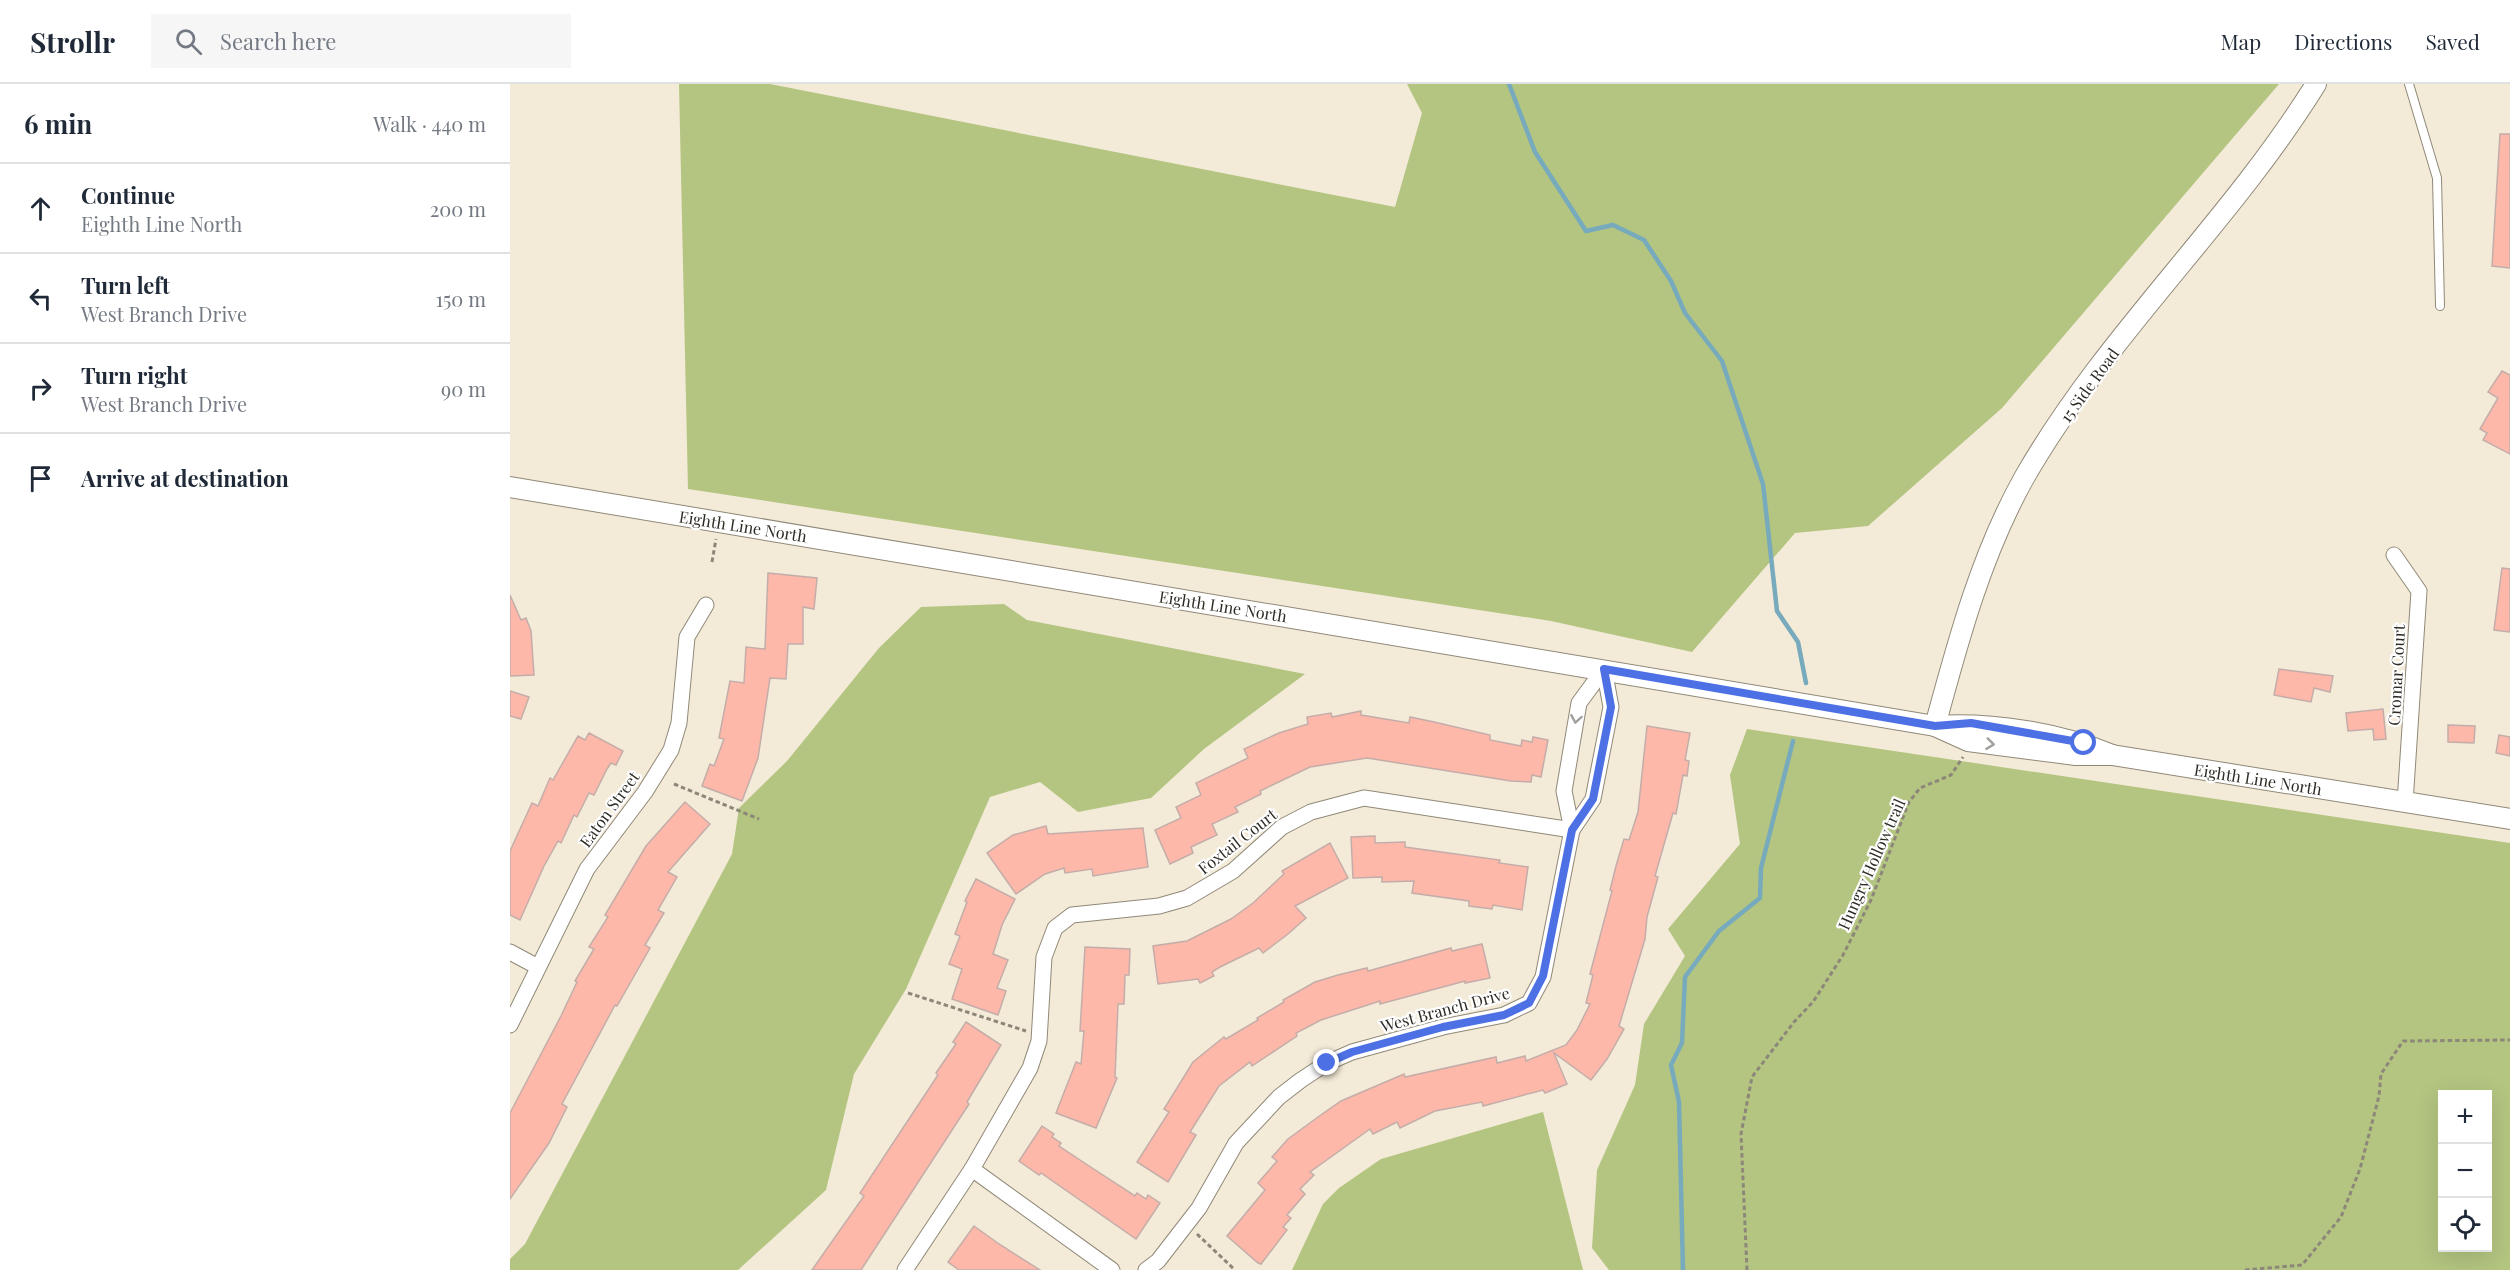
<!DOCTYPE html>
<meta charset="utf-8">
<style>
:root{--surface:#fff;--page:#f6f6f7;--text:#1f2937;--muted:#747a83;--line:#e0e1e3}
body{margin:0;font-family:"Playfair Display",serif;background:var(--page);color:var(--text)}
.controls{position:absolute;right:18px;bottom:18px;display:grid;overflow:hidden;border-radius:0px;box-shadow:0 6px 24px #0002}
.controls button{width:54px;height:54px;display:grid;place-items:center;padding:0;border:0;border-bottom:2px solid var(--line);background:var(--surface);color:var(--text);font:30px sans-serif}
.stop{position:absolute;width:18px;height:18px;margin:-14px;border:4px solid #4d71e5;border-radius:50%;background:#fff}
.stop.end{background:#4d71e5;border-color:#fff;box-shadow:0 2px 6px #0008}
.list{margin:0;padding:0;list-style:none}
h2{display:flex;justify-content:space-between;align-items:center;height:78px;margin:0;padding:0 24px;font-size:26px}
h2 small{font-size:20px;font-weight:400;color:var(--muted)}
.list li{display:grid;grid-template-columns:39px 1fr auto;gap:18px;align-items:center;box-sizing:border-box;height:90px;padding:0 24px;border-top:2px solid var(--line)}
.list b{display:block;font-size:22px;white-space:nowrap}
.list p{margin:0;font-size:20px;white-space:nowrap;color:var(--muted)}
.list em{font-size:20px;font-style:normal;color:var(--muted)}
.icon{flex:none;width:33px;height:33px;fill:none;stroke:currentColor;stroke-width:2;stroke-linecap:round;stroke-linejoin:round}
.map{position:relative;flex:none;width:2000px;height:1186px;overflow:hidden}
header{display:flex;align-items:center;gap:36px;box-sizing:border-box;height:84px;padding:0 30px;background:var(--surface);border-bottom:2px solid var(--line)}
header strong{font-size:28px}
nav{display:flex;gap:33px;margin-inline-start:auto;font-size:21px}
.search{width:420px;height:54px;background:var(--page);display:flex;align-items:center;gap:15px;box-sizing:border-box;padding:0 21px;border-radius:0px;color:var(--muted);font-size:22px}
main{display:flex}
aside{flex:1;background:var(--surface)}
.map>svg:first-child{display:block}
.green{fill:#b3c580;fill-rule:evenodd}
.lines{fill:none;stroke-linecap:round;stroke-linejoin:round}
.stream{stroke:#77aabc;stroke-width:4.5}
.building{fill:#fdb8aa;stroke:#c4ada9;stroke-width:1.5}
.service-casing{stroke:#908978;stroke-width:10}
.minor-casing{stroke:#908978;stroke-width:17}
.tertiary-casing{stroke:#908978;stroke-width:22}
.path{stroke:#8d877a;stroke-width:3;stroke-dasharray:4.5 3;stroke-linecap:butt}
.service{stroke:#fff;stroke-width:8}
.minor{stroke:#fff;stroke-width:15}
.tertiary{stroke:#fff;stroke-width:20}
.oneway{stroke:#a1a09c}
.route{stroke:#4d71e5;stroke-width:8}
.labels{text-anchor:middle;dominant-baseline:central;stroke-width:4.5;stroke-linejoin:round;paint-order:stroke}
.street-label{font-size:16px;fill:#2e2b24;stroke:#fff}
</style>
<header>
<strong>Strollr</strong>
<div class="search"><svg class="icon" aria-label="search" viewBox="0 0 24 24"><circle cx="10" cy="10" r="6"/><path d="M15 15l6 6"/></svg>Search here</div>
<nav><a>Map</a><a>Directions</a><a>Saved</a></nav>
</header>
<main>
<aside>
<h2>6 min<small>Walk · 440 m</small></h2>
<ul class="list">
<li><svg class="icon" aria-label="ahead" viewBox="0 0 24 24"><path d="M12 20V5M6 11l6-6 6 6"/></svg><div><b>Continue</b><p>Eighth Line North</p></div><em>200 m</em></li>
<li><svg class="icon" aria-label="left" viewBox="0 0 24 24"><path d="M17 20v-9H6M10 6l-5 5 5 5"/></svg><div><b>Turn left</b><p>West Branch Drive</p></div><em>150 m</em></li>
<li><svg class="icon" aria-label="right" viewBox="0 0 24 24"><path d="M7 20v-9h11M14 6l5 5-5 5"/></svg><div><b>Turn right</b><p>West Branch Drive</p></div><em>90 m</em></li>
<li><svg class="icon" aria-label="arrive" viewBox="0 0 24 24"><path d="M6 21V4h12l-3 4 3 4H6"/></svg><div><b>Arrive at destination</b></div></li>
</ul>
</aside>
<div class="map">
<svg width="2000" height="1186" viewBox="0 0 2000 1186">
<rect width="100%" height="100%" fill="#f3ead7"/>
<g class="green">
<path d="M169 0H260L885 123 912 29 897 0H1769L1492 324 1358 442 1285 449 1182 568 1041 537 178 405Z"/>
<path d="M494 520 517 536 795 590 694 665 641 714 568 728 530 698 480 713 396 905 344 990 316 1106 228 1186H0V1175L15 1160 222 770 229 724 277 677 369 564 411 523Z"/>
<path d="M1237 645 2000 759V1186H1099L1082 1164 1087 1086 1125 1001 1134 940 1175 872 1158 845 1230 760 1220 691ZM1932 1010H1978V1164H1932Z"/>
<path d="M1033 1028 1073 1186H782L813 1120 829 1104 871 1075Z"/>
</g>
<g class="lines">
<g class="stream">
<path d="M999 0 1025 68 1076 147 1103 141 1134 156 1161 197 1175 229 1212 277 1253 400 1267 527 1288 558 1296 599"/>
<path d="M1173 1186 1169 1018 1161 981 1172 959 1175 893 1209 847 1250 814 1251 784 1283 657"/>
</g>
</g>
<g class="building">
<path d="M1990 50H2000V184L1982 182Z"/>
<path d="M1992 287 2000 291V370L1973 356 1977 349 1970 345 1988 314 1978 308Z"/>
<path d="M1992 484 2000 485V548L1984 546Z"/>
<path d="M258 489 307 494 304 525 293 523V560H278L276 595 260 594 248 674 232 717 192 702 200 680 204 682 214 655 209 654 220 597 234 599 236 563 255 565Z"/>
<path d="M0 511 11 536 16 534 21 547 24 591 0 592Z"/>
<path d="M1769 585 1823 592 1820 608 1804 604 1801 618 1764 611Z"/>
<path d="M0 607 19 613 11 635 0 632Z"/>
<path d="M1873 625 1876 655 1864 656 1863 645 1838 647 1836 629Z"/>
<path d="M851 627V631L899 639 900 633 924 638 980 651V656L1011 662 1012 656 1022 658 1023 653 1038 656 1031 693 1022 691 1021 698 1001 697 857 674 800 683 750 707 751 710 725 723 728 728 702 740 707 751 681 763 683 769 660 780 645 746 671 734 666 723 691 711 686 699 738 674 734 665 769 649 798 640 797 633 821 629 822 633Z"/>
<path d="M1938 641 1965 642 1964 659 1938 658Z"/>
<path d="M1137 642 1180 649 1175 676 1179 677 1177 692 1173 691 1166 730 1163 729 1145 792 1148 793 1137 833 1135 855 1109 942 1114 945 1097 975 1081 996 1044 969 1057 1000 1035 1009 1033 1006 973 1022 972 1018 925 1027 890 1044 887 1038 863 1050 860 1045 800 1088 804 1091 790 1105 795 1110 777 1131 781 1134 773 1143 777 1146 751 1180 748 1179 717 1152 755 1106 748 1099 767 1077 762 1073 778 1055 808 1033 831 1017 894 990 895 993 986 973 987 979 1015 972 1016 977 1056 961 1067 946 1080 920 1076 919 1083 891 1080 890 1102 807 1100 806 1106 782 1114 755 1119 756 1128 728Z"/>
<path d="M79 649 113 667 106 681 101 679 97 685 84 711 79 709 67 733 64 731 51 759 48 757 34 782 10 836 0 831V767L22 719 28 722 40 694 43 696 68 652 75 656Z"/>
<path d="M1989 651 2000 653V672L1986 669Z"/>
<path d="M175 718 200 740 158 788 167 793 148 826 154 829 135 861 140 864 107 922 105 921 52 1020 57 1023 39 1059 0 1115V1029L51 932 67 898 65 897 84 865 79 863 98 833 95 831 136 762Z"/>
<path d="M536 742 538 750 633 744 638 783 583 792 582 785 555 789 554 784 535 790 506 810 477 769 503 751Z"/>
<path d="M865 752V759L895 758V763L990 776 989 779 1018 783 1012 826 983 821 982 825 959 822V817L902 809 904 797 872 798V793L843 794 841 753Z"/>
<path d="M820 759 838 794 785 822 796 834 778 850 753 869 749 864 710 883 702 888 704 892 690 899 688 895 648 900 643 862 677 857 721 835 743 819 774 790 772 787Z"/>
<path d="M466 795 505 815 492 841 483 870 498 876 487 904 496 907 488 931 442 915 452 885 439 880 450 852 445 850 457 818 455 817Z"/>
<path d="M972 860 980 894 955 899V897L870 920V917L811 936 786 949 787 952 742 982 740 978 709 1002 680 1048 686 1051 658 1098 627 1078 659 1028 654 1025 683 978 714 953 716 955 748 936 747 934 774 918 773 916 805 898 828 891 857 884 858 887 941 864 942 867Z"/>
<path d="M575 863 620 865 619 891H615L614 920H608L605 993 607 994 586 1044 546 1029 566 978 571 980 574 947H570Z"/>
<path d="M456 938 491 961 457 1018 459 1020 351 1186H302L354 1112 350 1109 428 991 426 989 446 960 443 958Z"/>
<path d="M532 1042 544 1050 542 1053 551 1059 549 1062 576 1080 625 1112 627 1109 636 1115 638 1111 650 1119 626 1155 531 1089 529 1091 509 1077Z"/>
<path d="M464 1142 489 1160 530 1186H449L438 1178Z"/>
</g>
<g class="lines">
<defs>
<path id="service" d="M1899 0 1927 94 1930 222"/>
<g id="minor">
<path d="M1884 471 1909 507 1895 719"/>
<path d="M1062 746 1083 715 1101 623 1094 585"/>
<path d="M0 868 28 883"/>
<path d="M0 941 77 785 135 708 161 666 169 639 177 553 196 521"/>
<path d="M462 1085 602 1186"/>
<path d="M395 1186 462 1085 520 984 529 957 534 873 545 844 562 831 649 822 677 814 723 787 772 743 801 728 854 714 1062 746"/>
<path d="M636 1186 648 1177 689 1124 726 1059 769 1013 791 996 817 979 842 968 933 943 994 931 1019 919 1033 893 1062 746 1054 707 1069 619 1094 585"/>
</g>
<g id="tertiary">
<path d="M0 403 1425 642C1481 638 1550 649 1602 671"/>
<path d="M1425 642C1448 557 1471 471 1514 394 1595 252 1720 139 1806 0"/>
<path d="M1427 643 1458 657 1566 671H1602L2000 735"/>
</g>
</defs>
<use href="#service" class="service-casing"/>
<use href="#minor" class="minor-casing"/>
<use href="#tertiary" class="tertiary-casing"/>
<g class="path">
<path d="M202 478 206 455"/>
<path d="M164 700 249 735"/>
<path d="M398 909 516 947"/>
<path d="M687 1150 725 1186"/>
<path d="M1237 1186 1231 1050 1242 993 1284 938 1303 918 1333 871 1361 816 1399 718 1410 704 1441 691 1453 673"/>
<path d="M1735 1186 1792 1181 1831 1133 1850 1085 1869 1012 1871 990 1893 957 2000 956"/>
</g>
<use href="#service" class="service"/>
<use href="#minor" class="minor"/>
<use href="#tertiary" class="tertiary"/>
</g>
<defs><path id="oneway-chevron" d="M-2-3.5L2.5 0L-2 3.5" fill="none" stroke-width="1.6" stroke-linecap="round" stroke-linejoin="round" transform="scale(1.5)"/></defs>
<g class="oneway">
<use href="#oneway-chevron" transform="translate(1066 635) rotate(100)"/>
<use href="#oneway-chevron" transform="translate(1480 660) rotate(7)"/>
</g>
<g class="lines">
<path class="route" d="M817 979 842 968 933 943 994 931 1019 919 1033 892 1062 746 1083 715 1101 623 1094 585 1425 642 1461 639 1574 659"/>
</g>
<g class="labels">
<g class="street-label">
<text transform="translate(1579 301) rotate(-54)">15 Side Road</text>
<text transform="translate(233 442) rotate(9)">Eighth Line North</text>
<text transform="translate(713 522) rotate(9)">Eighth Line North</text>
<text transform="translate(1886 591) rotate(-87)">Cromar Court</text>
<text transform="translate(1748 695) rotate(9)">Eighth Line North</text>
<text transform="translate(99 725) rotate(-54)">Eaton Street</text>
<text transform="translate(727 757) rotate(-38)">Foxtail Court</text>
<text transform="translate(1361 780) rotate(-66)">Hungry Hollow trail</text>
<text transform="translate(935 925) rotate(-15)">West Branch Drive</text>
</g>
</g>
</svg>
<div class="controls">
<button>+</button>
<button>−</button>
<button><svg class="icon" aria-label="locate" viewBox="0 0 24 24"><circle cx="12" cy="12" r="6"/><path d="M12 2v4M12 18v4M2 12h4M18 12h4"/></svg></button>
</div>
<div class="stop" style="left:1574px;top:659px"></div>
<div class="stop end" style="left:817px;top:979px"></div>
</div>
</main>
